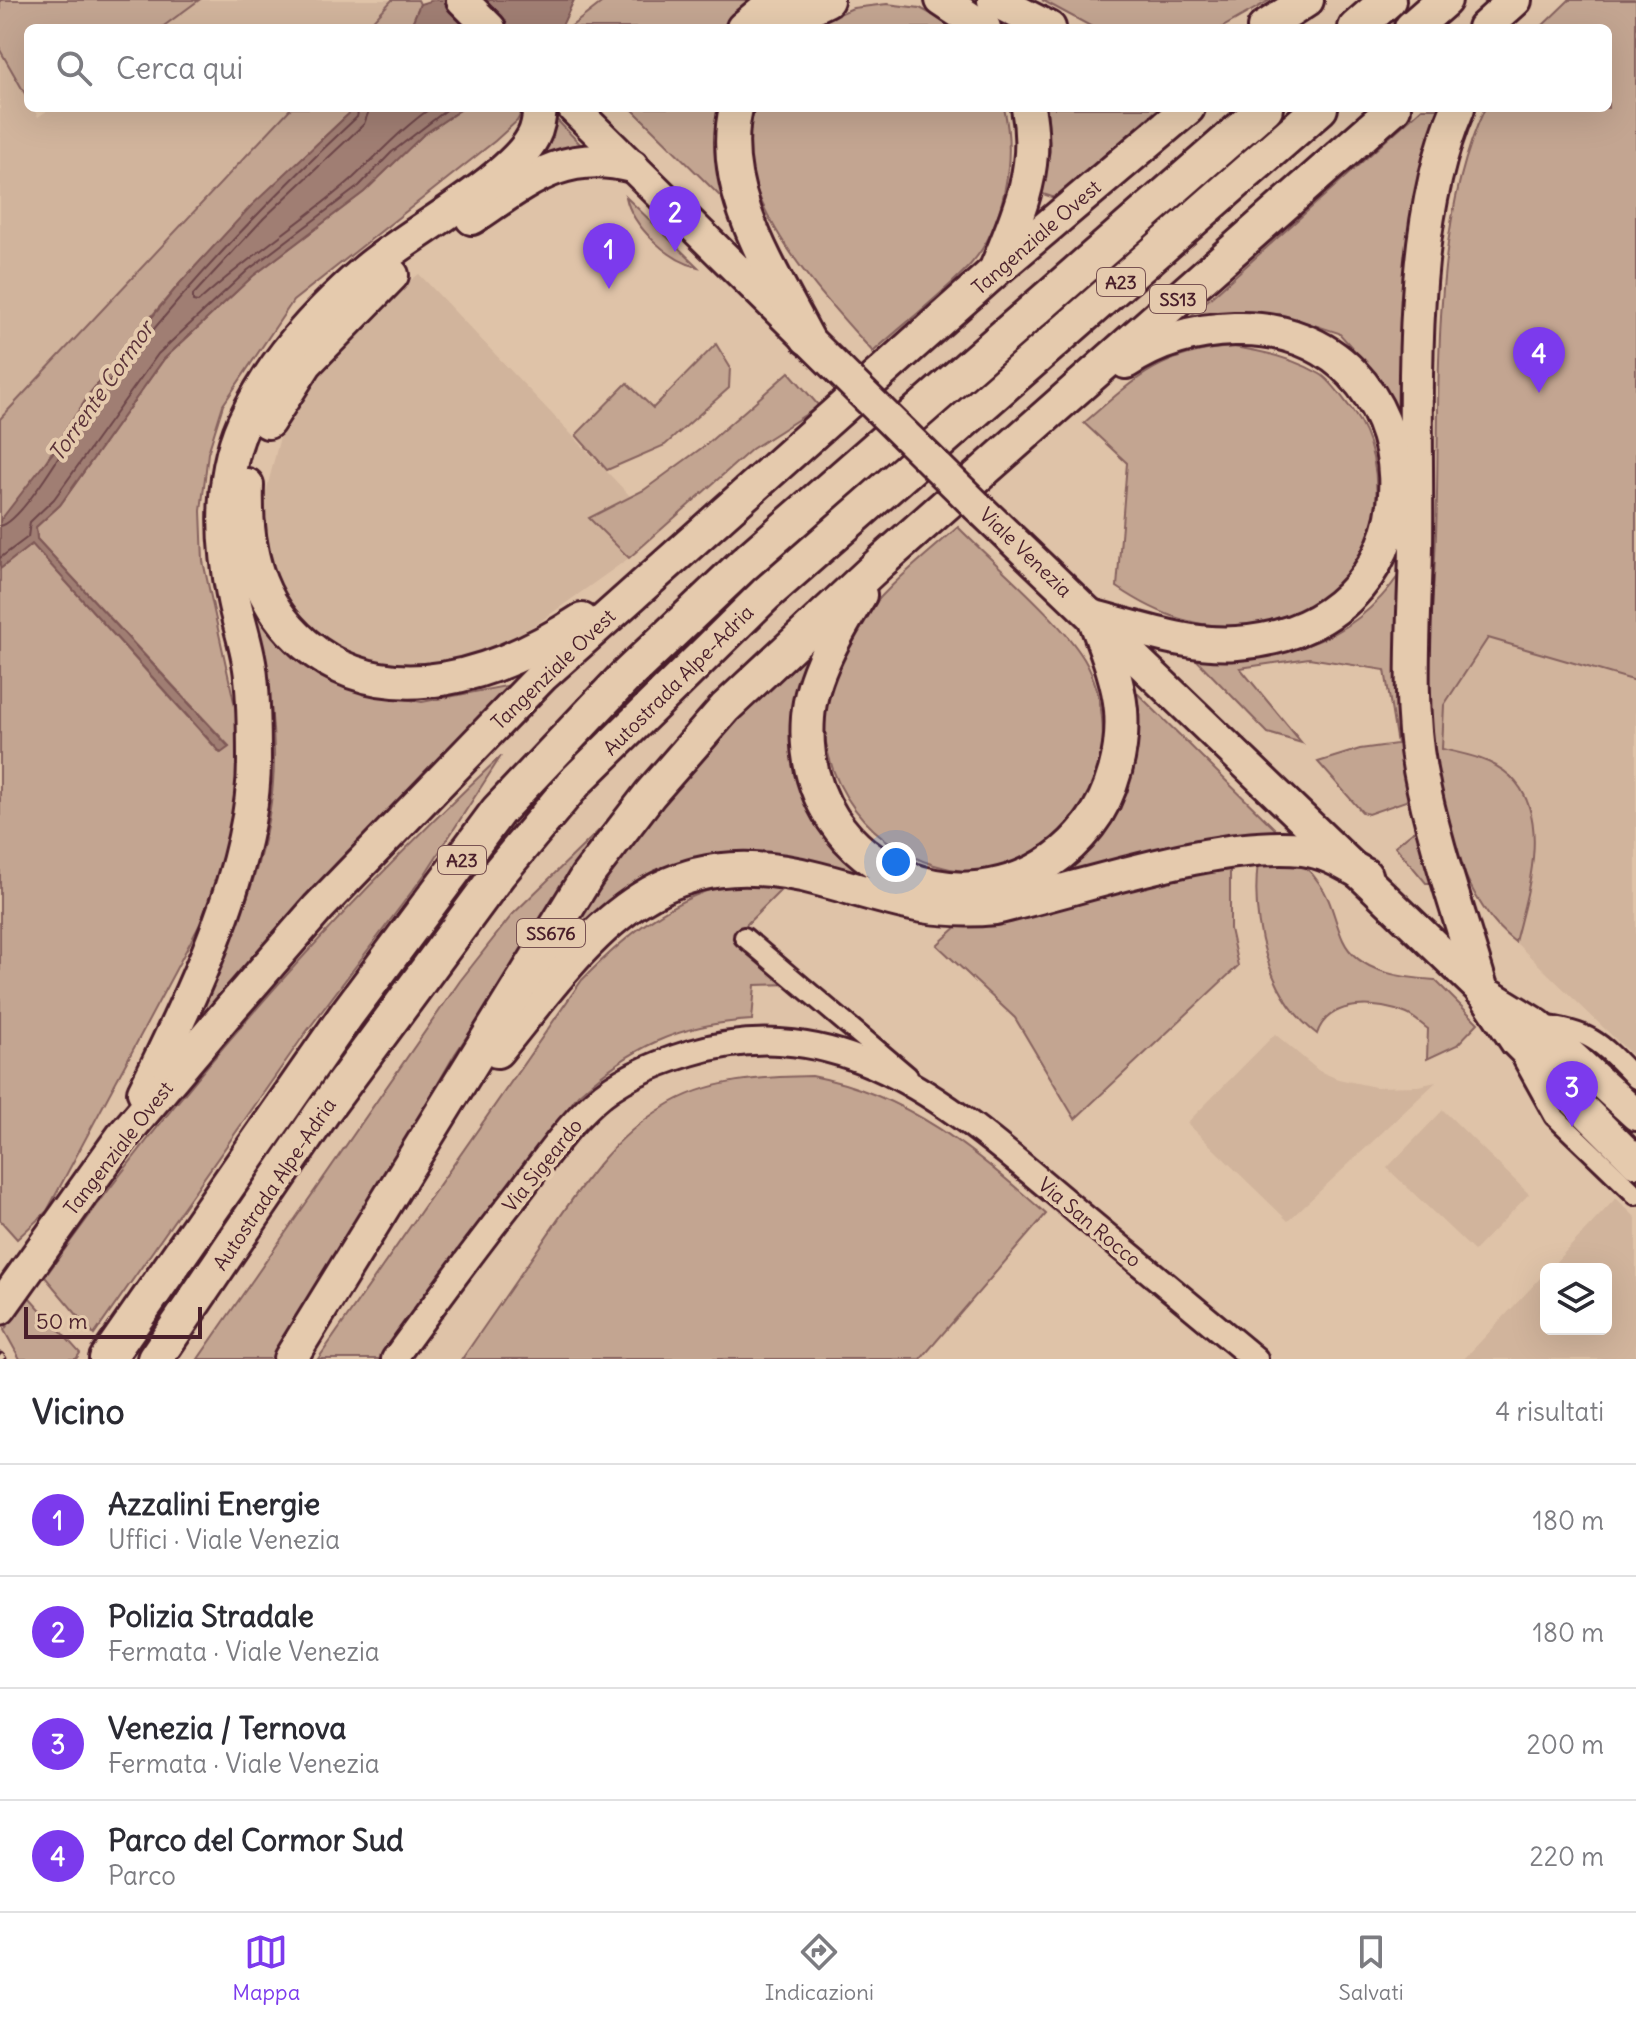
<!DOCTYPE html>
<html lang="it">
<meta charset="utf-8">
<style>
:root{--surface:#fff;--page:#f2f2f3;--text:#2b2b33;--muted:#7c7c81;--line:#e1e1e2;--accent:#7c3aed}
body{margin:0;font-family:Delius,sans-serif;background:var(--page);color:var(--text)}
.controls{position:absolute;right:24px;bottom:24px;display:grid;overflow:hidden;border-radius:12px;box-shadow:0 8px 32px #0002}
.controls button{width:72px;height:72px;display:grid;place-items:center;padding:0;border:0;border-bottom:2px solid var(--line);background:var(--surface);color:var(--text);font:40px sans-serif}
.scale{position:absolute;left:24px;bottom:20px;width:178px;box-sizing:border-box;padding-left:8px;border:4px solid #4a1f2b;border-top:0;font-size:22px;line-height:28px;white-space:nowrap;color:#4a1f2b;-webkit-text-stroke:6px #e5caad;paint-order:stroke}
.you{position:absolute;left:896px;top:862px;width:28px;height:28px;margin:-20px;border:6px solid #fff;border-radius:50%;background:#1a73e8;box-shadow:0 0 0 12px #1a73e833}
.badge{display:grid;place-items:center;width:52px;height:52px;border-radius:50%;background:var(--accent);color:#fff;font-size:26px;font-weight:700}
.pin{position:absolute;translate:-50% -66px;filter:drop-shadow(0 2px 4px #0008)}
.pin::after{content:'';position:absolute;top:42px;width:28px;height:24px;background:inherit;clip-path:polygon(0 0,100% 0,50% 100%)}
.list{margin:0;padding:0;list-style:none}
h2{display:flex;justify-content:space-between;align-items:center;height:104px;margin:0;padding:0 32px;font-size:34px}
h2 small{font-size:26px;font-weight:400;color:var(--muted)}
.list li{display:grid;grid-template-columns:52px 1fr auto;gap:24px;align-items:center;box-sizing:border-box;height:112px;padding:0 32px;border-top:2px solid var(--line)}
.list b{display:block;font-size:30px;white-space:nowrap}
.list p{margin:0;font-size:26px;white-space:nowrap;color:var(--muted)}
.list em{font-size:26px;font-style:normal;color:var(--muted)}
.icon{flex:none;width:44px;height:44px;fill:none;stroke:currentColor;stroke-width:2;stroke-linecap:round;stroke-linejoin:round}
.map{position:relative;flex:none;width:1636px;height:1359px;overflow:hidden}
.search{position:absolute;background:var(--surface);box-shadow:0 8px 32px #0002;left:24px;right:24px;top:24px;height:88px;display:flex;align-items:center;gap:20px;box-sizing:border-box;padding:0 28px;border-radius:12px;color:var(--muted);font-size:30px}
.sheet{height:552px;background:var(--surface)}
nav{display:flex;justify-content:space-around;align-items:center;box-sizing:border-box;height:112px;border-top:2px solid var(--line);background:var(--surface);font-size:22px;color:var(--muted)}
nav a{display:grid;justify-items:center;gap:4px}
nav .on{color:var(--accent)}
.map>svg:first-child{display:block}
.built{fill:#d1b49c}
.green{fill:#c3a591;stroke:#86625e;stroke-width:2}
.water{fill:#a07e73;stroke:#7e5856;stroke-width:2}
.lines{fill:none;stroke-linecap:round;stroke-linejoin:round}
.shore{stroke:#6c4548;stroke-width:2}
.minor-casing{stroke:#4a1f2b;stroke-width:24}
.tertiary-casing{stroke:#4a1f2b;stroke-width:30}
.primary-casing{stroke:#4a1f2b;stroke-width:36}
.trunk-casing{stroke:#4a1f2b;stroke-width:38}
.motorway-casing{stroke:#4a1f2b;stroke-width:40}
.minor{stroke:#e5caad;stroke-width:18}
.tertiary{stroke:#e5caad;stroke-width:24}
.primary{stroke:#e5caad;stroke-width:30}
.trunk{stroke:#e5caad;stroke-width:32}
.motorway{stroke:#e5caad;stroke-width:34}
.rail-casing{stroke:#4a1f2b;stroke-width:9}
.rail{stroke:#e5caad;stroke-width:6;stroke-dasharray:18;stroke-linecap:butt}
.primary-bridge-casing{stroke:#4a1f2b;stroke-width:36;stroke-linecap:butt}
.primary-bridge{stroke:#e5caad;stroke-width:30}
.labels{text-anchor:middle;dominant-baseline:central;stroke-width:8;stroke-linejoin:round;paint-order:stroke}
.shield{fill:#e5caad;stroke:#785252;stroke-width:2}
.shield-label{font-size:18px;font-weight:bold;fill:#4a1f2b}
.street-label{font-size:20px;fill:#4a1f2b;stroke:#e5caad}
.water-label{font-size:22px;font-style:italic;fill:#5b3239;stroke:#e5caad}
</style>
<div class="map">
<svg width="1636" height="1359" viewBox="0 0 1636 1359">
<rect width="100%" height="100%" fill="#dfc3a8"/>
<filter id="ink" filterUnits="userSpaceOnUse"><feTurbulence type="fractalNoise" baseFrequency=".0125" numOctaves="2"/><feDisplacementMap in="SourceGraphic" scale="16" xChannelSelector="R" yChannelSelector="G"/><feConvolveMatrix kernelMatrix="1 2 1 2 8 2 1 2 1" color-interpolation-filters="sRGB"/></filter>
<g filter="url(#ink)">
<g class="built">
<path d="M199 0H392L366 28H161Z"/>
<path d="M0 50 28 99V108H33L38 117 51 108H291L0 419Z"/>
<path d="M419 274 630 496 589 518 629 558 538 623 487 652 443 665 400 669 342 653 315 632 293 607 278 579 268 548 265 496 284 421 302 390 389 297Z"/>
<path d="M1488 638 1636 681V1059L1515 942 1531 862V816L1491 763 1442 749 1444 705Z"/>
<path d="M1275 1034 1319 1071 1338 1079 1375 1087 1418 1086 1436 1082 1288 1221 1187 1123Z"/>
<path d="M1443 1110 1529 1194 1474 1251 1387 1168Z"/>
<path d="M1616 1198 1636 1218V1359H1464L1546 1272V1329H1606V1269H1549Z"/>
</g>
<g class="green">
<path d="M0 0H199L161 28H28V99L0 50Z"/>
<path d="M392 0H418L420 4 410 28H366Z"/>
<path d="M605 0H752L724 28H569Z"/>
<path d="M1042 0H1270L1221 28H1094Z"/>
<path d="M1569 0H1636V681L1488 638 1444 705 1442 749C1465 754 1492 759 1510 776 1553 816 1527 894 1515 942 1464 904 1440 815 1432 752 1423 679 1434 607 1436 534 1441 401 1428 229 1485 108H1608V28H1540Z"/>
<path d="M887 4 920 8 957 28H807L853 8Z"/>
<path d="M291 108H355C259 198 165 290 88 397 58 438 36 485 0 521V419Z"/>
<path d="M463 108H524L517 121 495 141 293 301 223 405 208 453 201 511 203 561 240 729 241 786 215 896 47 1211 17 1239 0 1220V569L32 544 220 753 229 746 37 539 36 527 60 505 164 359 253 276 364 192 423 135Z"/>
<path d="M631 108H727L739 215Z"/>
<path d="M752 108H1004C1016 157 1005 226 970 265 941 296 905 323 873 352 821 293 724 195 752 108Z"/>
<path d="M1047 108H1159L1055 198 1040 193 1050 151Z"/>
<path d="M1422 108H1441L1424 170 1403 419 1374 372 1339 333 1280 314 1187 319Z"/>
<path d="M556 119 584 148 532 165 543 151Z"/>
<path d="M626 197 698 267C669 261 632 226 626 197Z"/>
<path d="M716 344 730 367 729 388 665 445 607 470 576 435 627 383 653 408Z"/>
<path d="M1233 347C1263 351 1293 358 1320 374 1332 381 1343 399 1352 410 1393 466 1382 561 1322 601 1304 614 1281 618 1259 623 1205 633 1161 617 1117 587L1127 463 1084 423C1134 379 1163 351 1233 347Z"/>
<path d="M789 372 819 406 752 449 629 558 589 518 644 490 707 444Z"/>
<path d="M958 527C994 564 1058 617 1084 659 1104 693 1109 745 1094 782 1009 982 733 808 855 629 882 589 922 559 958 527Z"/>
<path d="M1401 572 1412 794 1406 801 1368 814 1362 812 1318 762 1360 749 1397 744 1385 670 1309 658 1240 668 1302 743 1268 733 1187 650C1274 665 1349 648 1401 572Z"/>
<path d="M246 577 299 662 349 689 422 702 511 685 194 1023C233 937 276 848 274 751 273 692 259 634 246 577Z"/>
<path d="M818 635 795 735 892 887 792 857H717L653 874 600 908 553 957 636 838 687 774Z"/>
<path d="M1133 689 1277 831 1044 882C1130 830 1138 784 1133 689Z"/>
<path d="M501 756 425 874 304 1035 94 1335 45 1277C178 1088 332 915 501 756Z"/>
<path d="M620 810 455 1054 338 1256 274 1359H198L460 981 512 915Z"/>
<path d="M1416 829 1434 876 1432 883H1426L1395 846Z"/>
<path d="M1258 862C1271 863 1290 860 1301 865 1309 869 1314 876 1319 883 1332 900 1334 920 1343 940 1358 973 1404 978 1435 980L1478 1023 1457 1045 1427 1059 1428 1029C1421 1024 1414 1017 1407 1014 1379 1002 1329 998 1317 1034 1267 996 1251 921 1258 862Z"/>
<path d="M1230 865V929L1238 966 1075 1119 1015 1018 937 945 960 924Z"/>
<path d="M736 882 788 883 733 938 791 984 755 985 752 1020C679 1024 631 1047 578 1095L380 1359H318L582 980C627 934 672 897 736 882Z"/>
<path d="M812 1076C907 1094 976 1151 1046 1214L921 1359H462C489 1320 515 1282 542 1243 577 1192 610 1139 664 1107 708 1079 761 1077 812 1076Z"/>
<path d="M29 1297 80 1353 76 1359H20L4 1330Z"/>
</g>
<g class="water">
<path d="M433 0H574L561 28H410L420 4Z"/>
<path d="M355 108H463L423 135 364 192 253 276 164 359 60 505 36 527 37 539 229 747 221 753 32 544 0 569V521L65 437 89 394 180 283 251 206Z"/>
</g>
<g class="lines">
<g class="shore">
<path d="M370 108 364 124 264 218 193 295V301L198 302C247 257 304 221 353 178 379 154 402 128 431 108"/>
<path d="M0 526C24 523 81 419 97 397 109 381 124 366 136 351 204 266 278 191 357 117L359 108"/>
<path d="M0 558 28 537 30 522 54 499 158 354 248 270 359 186 392 152 449 108"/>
</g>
<defs>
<g id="minor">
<path d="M744 937 908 1076"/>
<path d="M1541 1025C1592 1031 1601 1043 1636 1079"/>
<path d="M1523 1060 1554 1116 1636 1195"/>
</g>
<path id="tertiary" d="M394 1359C432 1307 470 1255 510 1204 537 1170 561 1132 594 1102 620 1078 657 1063 690 1053 850 1005 965 1118 1078 1212 1137 1261 1196 1310 1255 1359"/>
<g id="primary">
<path d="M462 0 490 28"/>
<path d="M573 108 839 370"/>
<path d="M977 506 1482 991 1516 1042 1636 1162"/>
<path d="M1491 996 1538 1025 1636 1115"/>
</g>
<g id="trunk">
<path d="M942 0 984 28"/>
<path d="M994 0 1049 28"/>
<path d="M743 28 776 0"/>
<path d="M782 28 802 12 827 0"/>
<path d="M1264 28 1307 0"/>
<path d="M1484 28 1515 0"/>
<path d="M736 108C717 189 771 269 807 338"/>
<path d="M1458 108C1404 232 1418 412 1416 546 1415 620 1407 696 1420 770 1434 845 1461 918 1482 991"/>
<path d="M472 218C526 182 564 148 632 166"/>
<path d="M997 266C1019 213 1040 166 1028 108"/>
<path d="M268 422 306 363 392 275"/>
<path d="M247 485C245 547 256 602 305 644 389 715 501 673 582 620"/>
<path d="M860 595C838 631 811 675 808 717 796 878 991 950 1089 825 1113 794 1124 749 1121 710 1118 678 1105 647 1094 617"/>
<path d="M1094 617C1138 628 1191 647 1237 643 1458 628 1439 322 1234 329 1194 330 1159 340 1126 362"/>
<path d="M497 1051C588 939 652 835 818 879 884 896 925 915 995 908 1083 888 1217 840 1303 849 1327 852 1345 864 1365 875"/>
<path d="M144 1092C191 998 254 867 254 761 254 733 254 704 251 677 249 651 239 625 234 600 222 541 219 478 244 422 272 362 314 316 364 272 405 236 511 180 533 137 538 128 539 118 540 108"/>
<path d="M0 1308 122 1137 232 1007 318 908 543 675 995 271 1188 108"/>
<path d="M290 1359 587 876 650 794 725 708 882 561 1394 108"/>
</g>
<g id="motorway">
<path d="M1356 28 1388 0"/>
<path d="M1412 28 1444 0"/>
<path d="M107 1359 347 1014 498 811 625 677 744 564 1265 108"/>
<path d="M155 1359 322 1113 499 873 576 781 766 594 1320 108"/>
</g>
</defs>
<use href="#minor" class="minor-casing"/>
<use href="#tertiary" class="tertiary-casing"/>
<use href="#primary" class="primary-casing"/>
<use href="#trunk" class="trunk-casing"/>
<use href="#motorway" class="motorway-casing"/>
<use href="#minor" class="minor"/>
<use href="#tertiary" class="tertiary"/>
<use href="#primary" class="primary"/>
<use href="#trunk" class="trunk"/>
<use href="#motorway" class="motorway"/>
<defs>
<path id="rail" d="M0 1356 3 1359"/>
</defs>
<use href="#rail" class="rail-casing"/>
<use href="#rail" class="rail"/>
<defs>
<path id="primary-bridge" d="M839 370 977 506"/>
</defs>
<use href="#primary-bridge" class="primary-bridge-casing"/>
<use href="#primary-bridge" class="primary-bridge"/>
</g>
</g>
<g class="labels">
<g class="shield">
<rect x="1097" y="268" width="48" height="28" rx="6"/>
<rect x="1150" y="285" width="56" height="28" rx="6"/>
<rect x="438" y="846" width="48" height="28" rx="6"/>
<rect x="517" y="919" width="68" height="28" rx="6"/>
</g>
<g class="shield-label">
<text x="1121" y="282">A23</text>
<text x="1178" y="299">SS13</text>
<text x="462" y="860">A23</text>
<text x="551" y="933">SS676</text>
</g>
<g class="street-label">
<text transform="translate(1036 237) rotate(-41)">Tangenziale Ovest</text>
<text transform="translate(1026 552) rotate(44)">Viale Venezia</text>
<text transform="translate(553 669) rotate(-44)">Tangenziale Ovest</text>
<text transform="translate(678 680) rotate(-45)">Autostrada Alpe-Adria</text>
<text transform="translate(118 1148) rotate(-52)">Tangenziale Ovest</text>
<text transform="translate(542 1165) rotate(-51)">Via Sigeardo</text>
<text transform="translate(274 1184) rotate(-56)">Autostrada Alpe-Adria</text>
<text transform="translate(1090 1222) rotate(40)">Via San Rocco</text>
</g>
<g class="water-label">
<text transform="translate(101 391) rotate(-55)">Torrente Cormor</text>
</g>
</g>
</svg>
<div class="controls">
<button><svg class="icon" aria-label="layers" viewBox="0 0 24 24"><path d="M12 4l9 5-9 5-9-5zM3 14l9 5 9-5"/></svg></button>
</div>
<div class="scale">50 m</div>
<div class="you"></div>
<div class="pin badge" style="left:609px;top:289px">1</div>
<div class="pin badge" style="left:675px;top:252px">2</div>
<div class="pin badge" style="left:1572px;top:1127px">3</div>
<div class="pin badge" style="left:1539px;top:393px">4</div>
<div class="search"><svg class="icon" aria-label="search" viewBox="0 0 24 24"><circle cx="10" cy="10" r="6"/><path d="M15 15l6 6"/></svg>Cerca qui</div>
</div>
<section class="sheet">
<h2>Vicino<small>4 risultati</small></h2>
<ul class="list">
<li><span class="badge">1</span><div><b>Azzalini Energie</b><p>Uffici · Viale Venezia</p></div><em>180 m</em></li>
<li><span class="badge">2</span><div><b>Polizia Stradale</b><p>Fermata · Viale Venezia</p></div><em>180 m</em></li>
<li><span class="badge">3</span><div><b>Venezia / Ternova</b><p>Fermata · Viale Venezia</p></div><em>200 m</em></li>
<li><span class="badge">4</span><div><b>Parco del Cormor Sud</b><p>Parco</p></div><em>220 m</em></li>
</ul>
</section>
<nav>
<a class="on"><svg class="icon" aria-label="map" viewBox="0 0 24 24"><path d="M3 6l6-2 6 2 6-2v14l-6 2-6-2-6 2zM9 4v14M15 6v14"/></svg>Mappa</a>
<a><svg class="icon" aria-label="directions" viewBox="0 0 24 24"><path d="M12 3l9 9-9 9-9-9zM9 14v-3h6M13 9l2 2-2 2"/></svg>Indicazioni</a>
<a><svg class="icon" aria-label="saved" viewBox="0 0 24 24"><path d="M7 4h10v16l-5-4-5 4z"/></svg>Salvati</a>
</nav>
